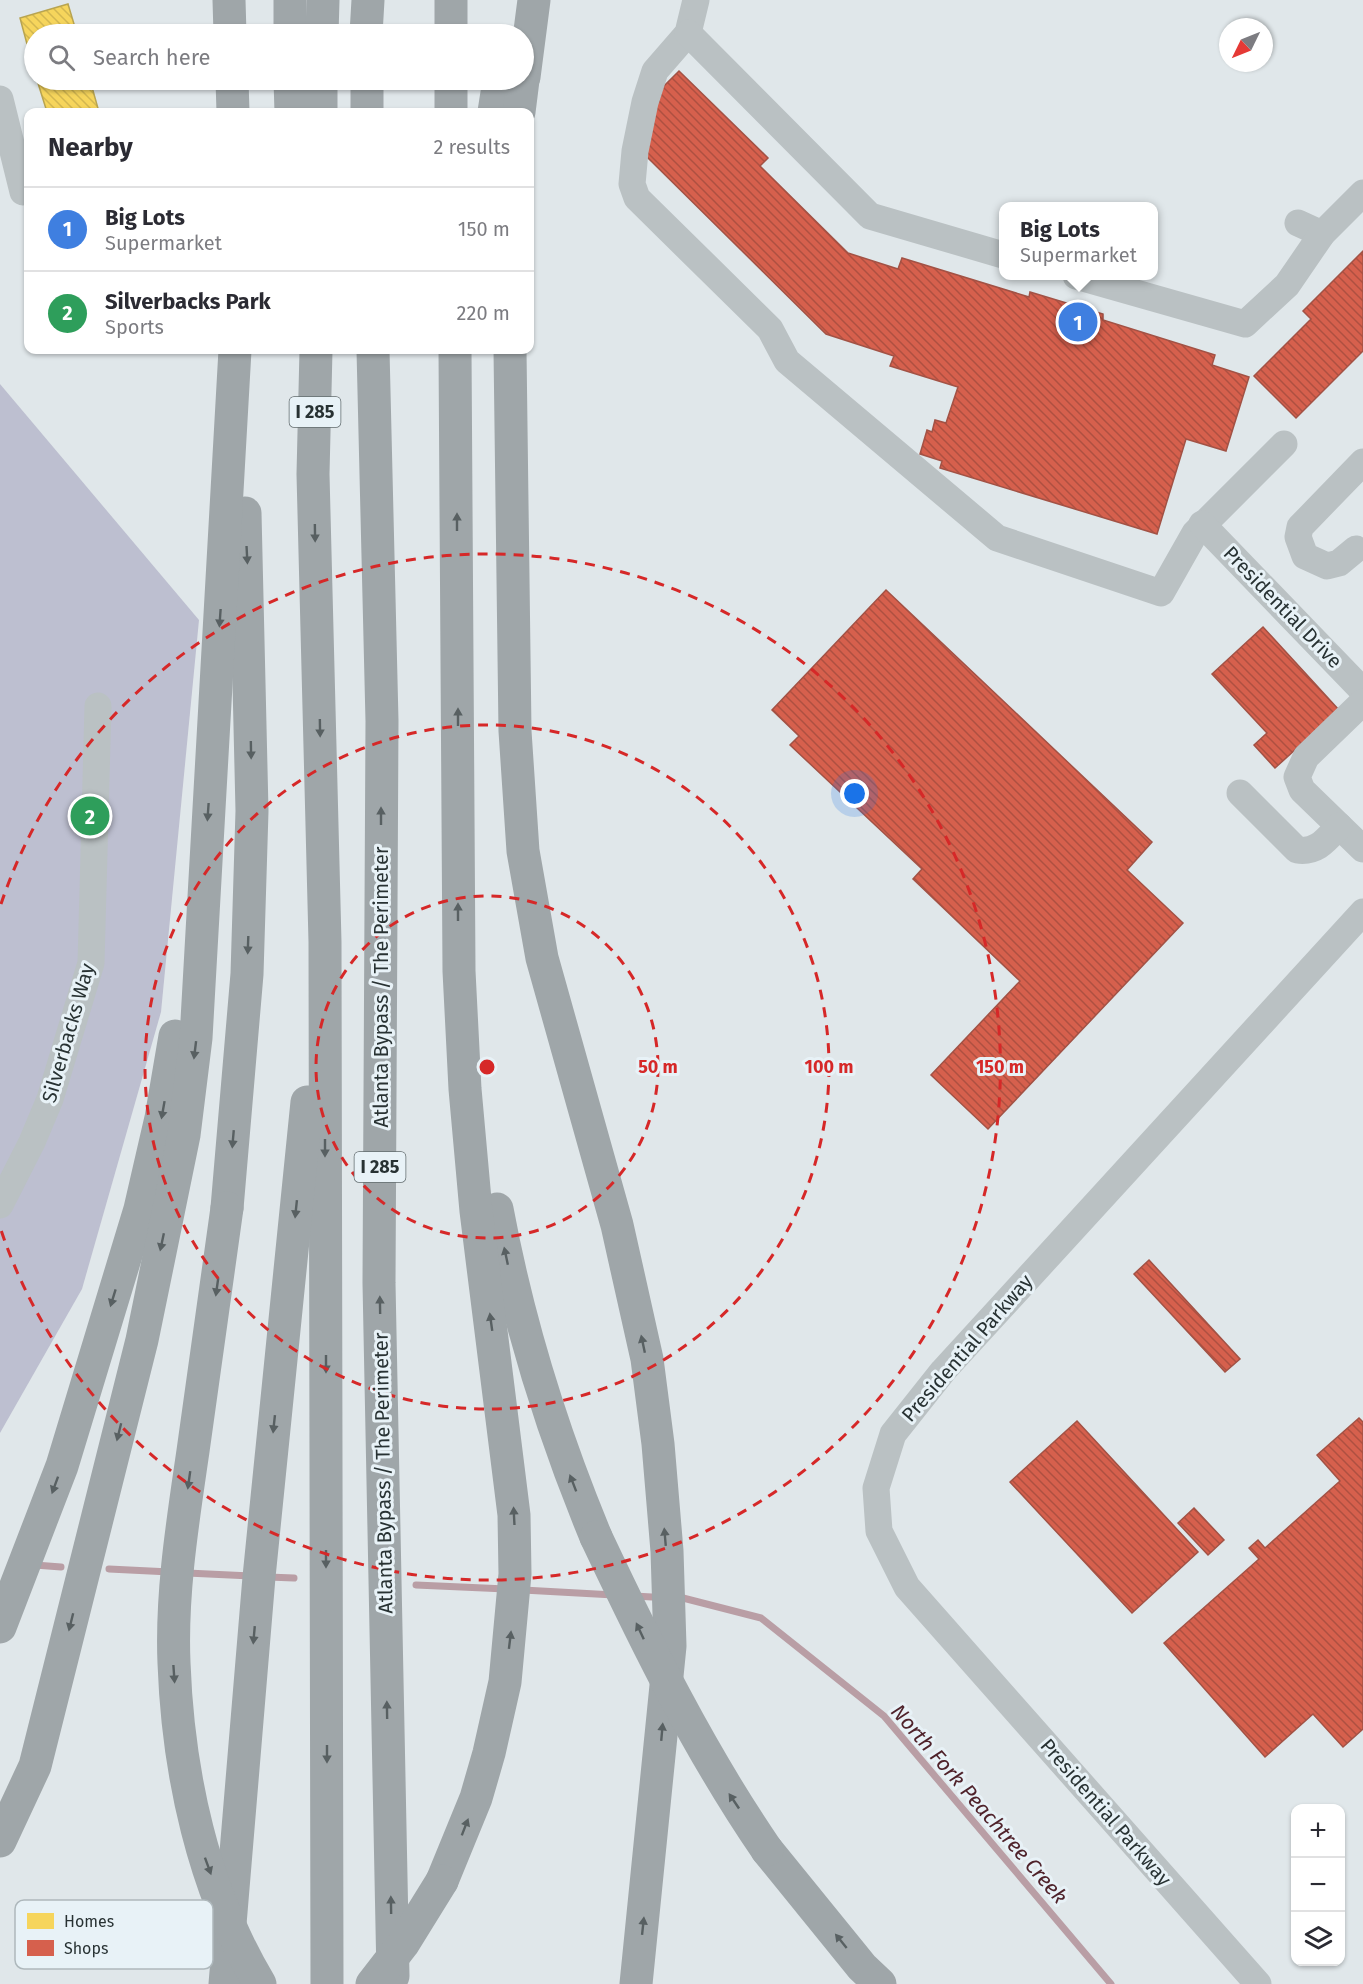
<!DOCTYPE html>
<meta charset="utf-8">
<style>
:root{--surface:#fff;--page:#f2f2f3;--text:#2b2b33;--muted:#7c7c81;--line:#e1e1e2;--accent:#db2777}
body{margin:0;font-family:"Fira Sans",sans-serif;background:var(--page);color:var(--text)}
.controls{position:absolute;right:18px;bottom:18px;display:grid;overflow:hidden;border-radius:12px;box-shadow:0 2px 4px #0004}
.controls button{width:54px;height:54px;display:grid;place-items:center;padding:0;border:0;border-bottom:2px solid var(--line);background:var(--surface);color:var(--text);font:30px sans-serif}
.compass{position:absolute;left:1219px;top:18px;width:54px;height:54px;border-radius:50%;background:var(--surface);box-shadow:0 2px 4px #0004;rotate:227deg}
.you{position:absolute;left:855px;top:794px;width:21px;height:21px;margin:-15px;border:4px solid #fff;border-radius:50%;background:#1a73e8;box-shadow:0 0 0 9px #1a73e833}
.badge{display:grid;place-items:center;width:39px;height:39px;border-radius:50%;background:var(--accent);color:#fff;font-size:20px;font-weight:700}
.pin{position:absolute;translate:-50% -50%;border:3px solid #fff;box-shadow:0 2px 6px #0006}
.popup{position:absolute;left:999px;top:202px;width:159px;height:78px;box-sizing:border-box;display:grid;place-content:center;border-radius:12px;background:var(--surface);filter:drop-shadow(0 2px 4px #0005);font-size:20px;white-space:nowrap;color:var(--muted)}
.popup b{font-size:22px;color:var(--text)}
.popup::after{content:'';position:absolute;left:50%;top:100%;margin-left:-12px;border:12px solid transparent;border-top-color:var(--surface)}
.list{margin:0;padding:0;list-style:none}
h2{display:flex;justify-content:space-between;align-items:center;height:78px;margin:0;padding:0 24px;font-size:26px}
h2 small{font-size:20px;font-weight:400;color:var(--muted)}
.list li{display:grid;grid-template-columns:39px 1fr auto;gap:18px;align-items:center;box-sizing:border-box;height:84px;padding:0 24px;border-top:2px solid var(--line)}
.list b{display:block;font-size:22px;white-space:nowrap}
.list p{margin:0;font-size:20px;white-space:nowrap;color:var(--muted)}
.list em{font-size:20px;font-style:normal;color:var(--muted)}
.icon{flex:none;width:33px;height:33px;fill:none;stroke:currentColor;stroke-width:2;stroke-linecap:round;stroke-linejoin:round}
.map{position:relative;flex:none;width:1363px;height:1984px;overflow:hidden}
.search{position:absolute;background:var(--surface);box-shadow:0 2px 4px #0004;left:24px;top:24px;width:510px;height:66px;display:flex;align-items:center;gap:15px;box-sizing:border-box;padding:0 21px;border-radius:33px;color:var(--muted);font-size:22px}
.panel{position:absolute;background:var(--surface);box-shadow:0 2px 4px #0004;left:24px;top:108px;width:510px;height:246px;border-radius:12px}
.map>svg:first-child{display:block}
.grass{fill:#bdbfd0}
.homes{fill:url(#homes-back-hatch);stroke:#b8a450;stroke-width:1.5}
.shops{fill:url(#shops-back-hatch);stroke:#a25245;stroke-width:1.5}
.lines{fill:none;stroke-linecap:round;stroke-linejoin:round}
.stream{stroke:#b99ea5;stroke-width:7}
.minor{stroke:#bac1c3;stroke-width:27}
.highway{stroke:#9fa6a9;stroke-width:33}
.highway-bridge{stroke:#9fa6a9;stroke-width:33}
.oneway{fill:#586062}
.ring{fill:none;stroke:#d62828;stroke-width:3;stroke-dasharray:10 8}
.labels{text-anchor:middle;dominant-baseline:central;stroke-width:6;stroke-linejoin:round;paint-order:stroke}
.shield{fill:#e8f2f7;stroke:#626c6e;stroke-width:1.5}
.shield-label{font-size:18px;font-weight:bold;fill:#283233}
.street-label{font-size:20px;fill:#283233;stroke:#e8f2f7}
.water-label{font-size:21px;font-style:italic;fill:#4f232b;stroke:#e8f2f7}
.key{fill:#e8f2f7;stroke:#aeb8bc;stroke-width:1.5}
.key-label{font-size:16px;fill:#283233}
.centre{fill:#d62828;stroke:#e8f2f7;stroke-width:3}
.ring-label{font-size:18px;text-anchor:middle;font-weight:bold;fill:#d62828;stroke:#e8f2f7;stroke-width:6;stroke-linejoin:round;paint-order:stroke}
</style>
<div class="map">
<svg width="1363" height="1984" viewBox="0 0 1363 1984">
<defs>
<pattern id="homes-back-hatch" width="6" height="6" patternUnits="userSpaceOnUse" patternTransform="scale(1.5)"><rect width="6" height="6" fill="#f6d55c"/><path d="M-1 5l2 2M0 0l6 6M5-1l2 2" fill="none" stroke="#d3b750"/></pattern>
<pattern id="shops-back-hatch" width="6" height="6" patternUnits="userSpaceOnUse" patternTransform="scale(1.5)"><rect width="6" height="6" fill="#d6604d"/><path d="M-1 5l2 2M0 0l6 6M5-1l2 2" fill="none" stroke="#ae5041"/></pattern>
</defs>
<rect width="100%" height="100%" fill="#e0e7ea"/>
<path class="grass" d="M0 384 199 620 161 1012 82 1289 0 1433Z"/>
<g class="homes">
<path d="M68 4 77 34H34V70L20 18Z"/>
<path d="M37 80H90L99 112H47Z"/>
</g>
<g class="shops">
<path d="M679 71 768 158 760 166 848 253 898 269 902 258 1029 297 1030 292 1103 314V320L1215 355 1212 365 1249 377 1226 451 1186 439 1157 534 940 468 942 461 920 454 927 430 932 432 935 420 946 423 958 387 890 366 894 356 826 334 642 152 662 88Z"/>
<path d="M1363 251V351L1296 418 1254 376 1311 319 1303 311Z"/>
<path d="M886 590 1152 842 1127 870 1183 923 988 1129 931 1075 1020 981 913 879 922 869 790 745 799 736 772 710Z"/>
<path d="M1263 627 1339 710 1275 768 1254 745 1267 733 1212 674Z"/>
<path d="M1149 1260 1240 1359 1225 1372 1134 1274Z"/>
<path d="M1359 1418 1363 1422V1729L1343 1747 1313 1714 1265 1757 1164 1643 1259 1559 1249 1548 1258 1540 1265 1548 1340 1481 1317 1455Z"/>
<path d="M1077 1421 1198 1552 1132 1613 1010 1482Z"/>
<path d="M1194 1508 1224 1540 1208 1555 1178 1523Z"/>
</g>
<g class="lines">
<g class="stream">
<path d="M35 1565 61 1567"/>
<path d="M109 1569 170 1572"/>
<path d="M187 1573 251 1576"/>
<path d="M268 1577 294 1578"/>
<path d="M416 1585 506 1589"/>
<path d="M523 1590 614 1595"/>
<path d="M634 1596 652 1597"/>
<path d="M683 1598 761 1618 884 1716 1111 1984"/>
</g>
<g class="minor">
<path d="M696 0 688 33 655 71 645 102 635 151 632 184 637 198 770 329 787 361 997 538 1161 593 1195 533 1284 444"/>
<path d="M688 33 870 216 1003 255"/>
<path d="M0 99 23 192"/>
<path d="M1298 223 1322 234"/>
<path d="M1076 276 1245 324 1287 285 1322 234 1363 193"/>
<path d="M1202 524 1363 691"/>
<path d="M1356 549 1339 563 1327 566 1305 556 1298 537 1300 527 1363 462"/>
<path d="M1363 702 1306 757 1297 777 1302 790 1363 849"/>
<path d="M1240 793 1297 850C1317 853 1326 840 1339 826"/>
<path d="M0 1205 32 1142 50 1099 91 963 98 706"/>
<path d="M1258 1984 907 1587 879 1531 876 1488 893 1434 943 1371 1363 912"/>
</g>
<g class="highway">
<path d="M229 0 230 34"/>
<path d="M290 0V34"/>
<path d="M322 34 323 0"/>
<path d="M366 34 368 0"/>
<path d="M451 34V0"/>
<path d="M524 77 534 0"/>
<path d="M232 80 233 112"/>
<path d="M290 80 291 112"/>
<path d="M367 80V112"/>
<path d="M451 80V112"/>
<path d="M321 112V80"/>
<path d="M494 112 499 80"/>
<path d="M519 112 523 80"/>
<path d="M316 350 313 474 325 942 327 1984"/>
<path d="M373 350 382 721 379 1283 393 1976"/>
<path d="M510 350 515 731 523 851 542 958 617 1225 647 1359 658 1444 667 1551 670 1646 636 1984"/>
<path d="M227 1208 247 974 252 811 245 513"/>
<path d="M497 1209C518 1322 552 1431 596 1537"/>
<path d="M0 1627 62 1466 140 1209 161 1118 175 1036"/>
<path d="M0 1841 35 1766 142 1340 184 1135 196 1038 235 350"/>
<path d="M767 1850 862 1967 880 1984"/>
<path d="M442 1881 476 1798 489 1753 505 1682 515 1574 514 1515 476 1211 465 1089 459 971 455 350"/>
<path d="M225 1984 259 1577 307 1102"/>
</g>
<g class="highway-bridge">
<path d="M227 1208C216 1289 205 1370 193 1451 183 1520 171 1593 174 1663 178 1773 203 1889 260 1984"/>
<path d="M596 1537C647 1645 699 1751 767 1850"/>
<path d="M372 1984 403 1944 442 1881"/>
</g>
</g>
<defs><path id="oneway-solid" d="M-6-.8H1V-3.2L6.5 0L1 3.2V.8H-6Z" transform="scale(1.5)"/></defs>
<g class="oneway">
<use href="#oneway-solid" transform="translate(457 522) rotate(-90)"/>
<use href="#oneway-solid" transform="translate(315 533) rotate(89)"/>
<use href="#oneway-solid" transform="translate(247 555) rotate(87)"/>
<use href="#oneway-solid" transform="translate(220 618) rotate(94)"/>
<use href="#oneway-solid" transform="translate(458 717) rotate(-90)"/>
<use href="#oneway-solid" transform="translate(320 728) rotate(89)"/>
<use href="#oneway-solid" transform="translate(251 750) rotate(89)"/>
<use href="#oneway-solid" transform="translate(208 812) rotate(94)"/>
<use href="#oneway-solid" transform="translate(381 816) rotate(-90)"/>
<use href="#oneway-solid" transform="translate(458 912) rotate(-90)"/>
<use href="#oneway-solid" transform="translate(248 945) rotate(92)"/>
<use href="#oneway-solid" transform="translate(195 1050) rotate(97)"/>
<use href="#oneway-solid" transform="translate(163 1110) rotate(100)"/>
<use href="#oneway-solid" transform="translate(233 1139) rotate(95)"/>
<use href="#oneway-solid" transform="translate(325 1148) rotate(90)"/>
<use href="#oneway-solid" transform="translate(296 1209) rotate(96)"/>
<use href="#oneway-solid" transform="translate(162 1242) rotate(102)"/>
<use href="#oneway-solid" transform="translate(506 1256) rotate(-102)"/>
<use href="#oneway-solid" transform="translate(217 1287) rotate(98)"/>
<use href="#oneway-solid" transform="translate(113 1298) rotate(107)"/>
<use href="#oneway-solid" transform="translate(380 1305) rotate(-91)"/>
<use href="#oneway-solid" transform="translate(491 1322) rotate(-98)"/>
<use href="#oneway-solid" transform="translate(643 1344) rotate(-102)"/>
<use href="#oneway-solid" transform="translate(326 1364) rotate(90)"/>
<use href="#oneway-solid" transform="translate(274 1424) rotate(96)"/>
<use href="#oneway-solid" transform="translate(119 1432) rotate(104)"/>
<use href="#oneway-solid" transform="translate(189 1480) rotate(98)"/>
<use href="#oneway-solid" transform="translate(573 1483) rotate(-111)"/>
<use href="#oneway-solid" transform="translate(55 1485) rotate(110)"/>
<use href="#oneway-solid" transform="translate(514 1516) rotate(-93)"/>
<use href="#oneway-solid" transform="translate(665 1537) rotate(-95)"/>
<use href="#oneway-solid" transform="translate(326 1559) rotate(90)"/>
<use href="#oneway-solid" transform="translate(71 1622) rotate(104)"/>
<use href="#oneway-solid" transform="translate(640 1631) rotate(-115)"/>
<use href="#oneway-solid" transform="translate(254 1635) rotate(95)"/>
<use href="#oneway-solid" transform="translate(510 1640) rotate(-83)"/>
<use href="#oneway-solid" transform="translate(174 1674) rotate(86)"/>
<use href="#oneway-solid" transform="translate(387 1710) rotate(-91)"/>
<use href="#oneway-solid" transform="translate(662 1732) rotate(-85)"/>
<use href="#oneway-solid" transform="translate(327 1754) rotate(90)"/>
<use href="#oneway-solid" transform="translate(734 1801) rotate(-124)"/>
<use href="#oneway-solid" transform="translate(465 1827) rotate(-69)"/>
<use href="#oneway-solid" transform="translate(208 1866) rotate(70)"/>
<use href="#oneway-solid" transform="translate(391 1905) rotate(-91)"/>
<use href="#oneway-solid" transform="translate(643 1926) rotate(-84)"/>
<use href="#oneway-solid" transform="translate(841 1941) rotate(-129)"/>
</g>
<g class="ring">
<circle cx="487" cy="1067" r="171"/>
<circle cx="487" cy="1067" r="342"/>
<path d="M1 904A513 513 0 1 1 1 1230"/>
</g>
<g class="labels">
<g class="shield">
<rect x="289.5" y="397" width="51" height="30" rx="4.5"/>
<rect x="354.5" y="1152" width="51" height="30" rx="4.5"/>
</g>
<g class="shield-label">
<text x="315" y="412">I 285</text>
<text x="380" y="1167">I 285</text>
</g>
<g class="street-label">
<text transform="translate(1283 607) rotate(46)">Presidential Drive</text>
<text transform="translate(381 987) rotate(-90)">Atlanta Bypass / The Perimeter</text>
<text transform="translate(68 1033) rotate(-74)">Silverbacks Way</text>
<text transform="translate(967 1348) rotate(-49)">Presidential Parkway</text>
<text transform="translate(383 1473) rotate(-91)">Atlanta Bypass / The Perimeter</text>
<text transform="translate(1106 1812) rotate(49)">Presidential Parkway</text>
</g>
<g class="water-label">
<text transform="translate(979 1804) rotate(49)">North Fork Peachtree Creek</text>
</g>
</g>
<rect x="15" y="1900" width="198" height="69" rx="9" class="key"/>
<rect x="27" y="1913" width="27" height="16" fill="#f6d55c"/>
<rect x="27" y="1940" width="27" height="16" fill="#d6604d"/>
<g class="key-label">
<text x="64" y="1927">Homes</text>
<text x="64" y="1954">Shops</text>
</g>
<circle cx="487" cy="1067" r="9" class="centre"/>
<g class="ring-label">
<text x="658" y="1073">50 m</text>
<text x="829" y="1073">100 m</text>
<text x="1000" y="1073">150 m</text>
</g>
</svg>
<div class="controls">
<button>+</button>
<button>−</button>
<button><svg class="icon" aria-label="layers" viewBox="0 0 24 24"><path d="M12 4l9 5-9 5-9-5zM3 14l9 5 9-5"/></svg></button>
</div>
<svg class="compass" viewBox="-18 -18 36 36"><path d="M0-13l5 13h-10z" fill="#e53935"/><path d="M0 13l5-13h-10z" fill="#7c7c81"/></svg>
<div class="you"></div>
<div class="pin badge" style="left:1078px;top:322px;background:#3f7fe0">1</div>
<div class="popup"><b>Big Lots</b>Supermarket</div>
<div class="pin badge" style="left:90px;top:816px;background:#2e9e5b">2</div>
<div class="search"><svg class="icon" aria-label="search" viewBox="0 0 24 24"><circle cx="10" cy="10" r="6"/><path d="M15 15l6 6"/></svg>Search here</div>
<section class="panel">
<h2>Nearby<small>2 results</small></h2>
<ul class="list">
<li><span class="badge" style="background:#3f7fe0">1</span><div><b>Big Lots</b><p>Supermarket</p></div><em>150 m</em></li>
<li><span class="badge" style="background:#2e9e5b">2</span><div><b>Silverbacks Park</b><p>Sports</p></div><em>220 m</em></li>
</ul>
</section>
</div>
